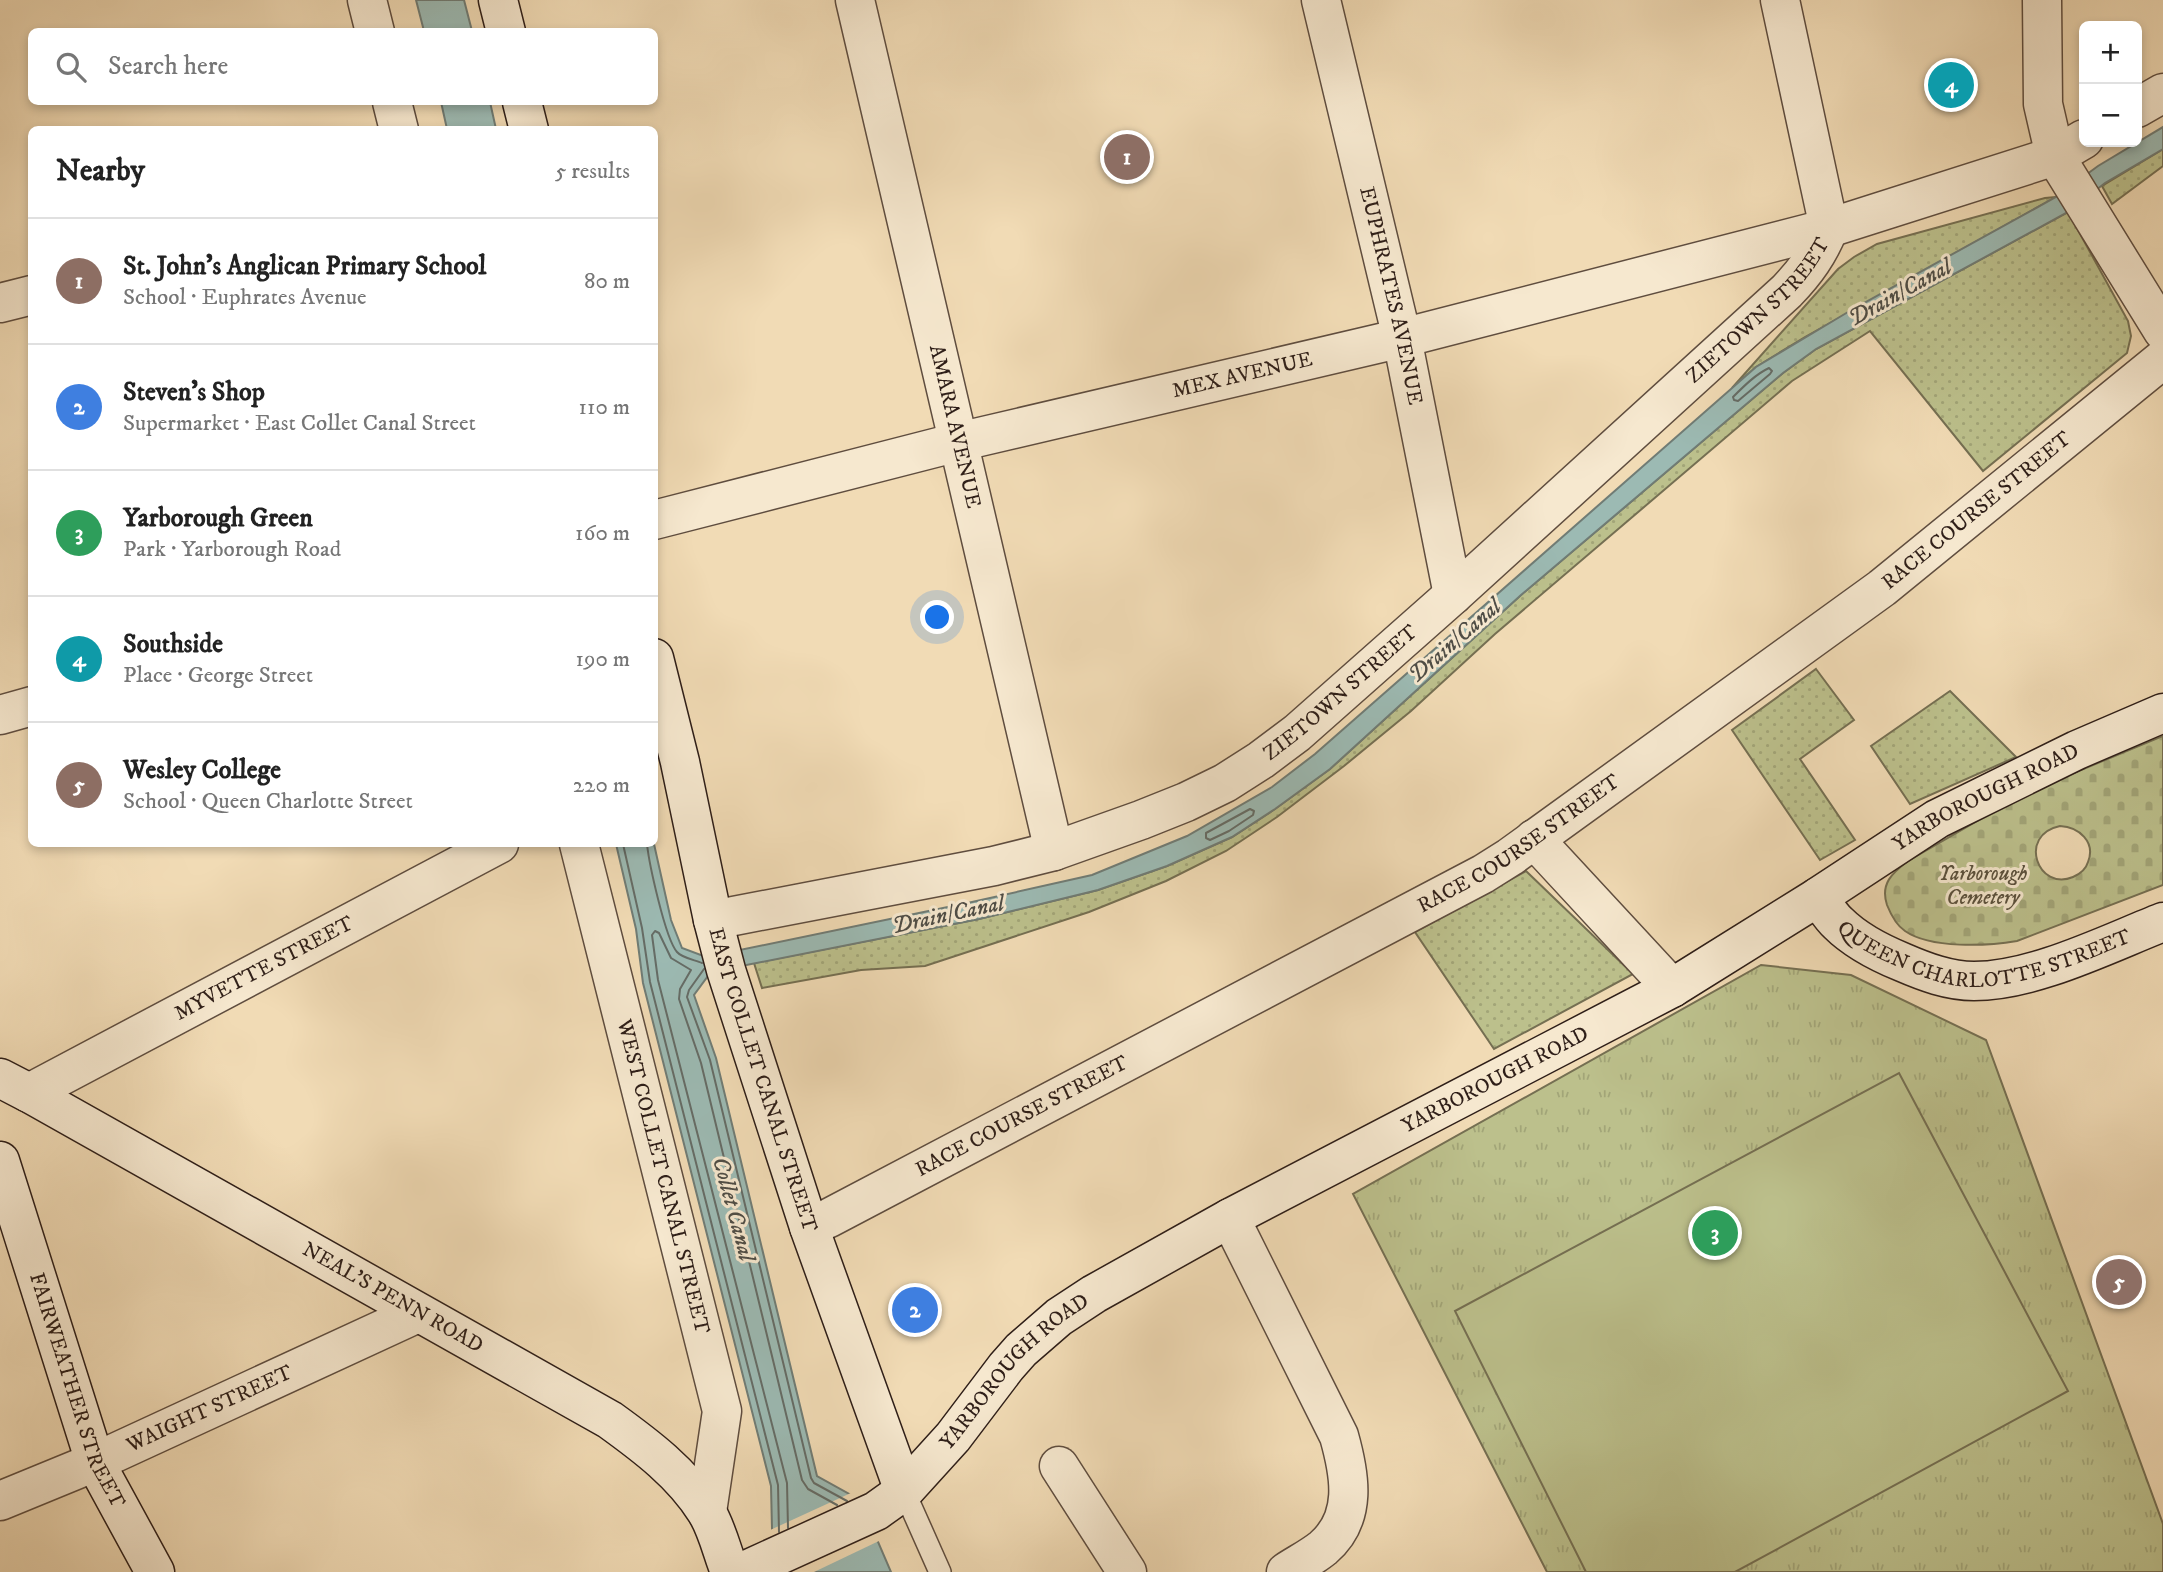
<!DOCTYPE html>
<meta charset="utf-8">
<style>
:root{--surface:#fff;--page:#f2f2f2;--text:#222;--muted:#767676;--line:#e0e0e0;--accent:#db2777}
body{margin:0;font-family:"IM FELL DW Pica",serif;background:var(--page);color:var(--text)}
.controls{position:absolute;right:21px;top:21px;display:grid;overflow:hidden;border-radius:10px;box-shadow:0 4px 10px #0003}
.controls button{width:63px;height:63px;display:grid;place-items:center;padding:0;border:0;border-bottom:2px solid var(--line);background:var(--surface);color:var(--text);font:35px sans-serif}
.you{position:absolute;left:938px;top:618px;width:24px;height:24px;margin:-18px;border:5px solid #fff;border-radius:50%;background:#1a73e8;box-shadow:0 0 0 10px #1a73e833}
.badge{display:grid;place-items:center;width:46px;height:46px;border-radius:50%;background:var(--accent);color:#fff;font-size:23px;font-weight:700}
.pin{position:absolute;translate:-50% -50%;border:4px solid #fff;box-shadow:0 2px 7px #0006}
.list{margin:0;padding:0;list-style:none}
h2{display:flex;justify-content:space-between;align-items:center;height:91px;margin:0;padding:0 28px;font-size:30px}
h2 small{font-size:23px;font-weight:400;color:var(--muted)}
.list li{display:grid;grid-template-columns:46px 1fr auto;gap:21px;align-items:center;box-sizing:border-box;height:126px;padding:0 28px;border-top:2px solid var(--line)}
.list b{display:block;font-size:26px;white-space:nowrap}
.list p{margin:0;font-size:23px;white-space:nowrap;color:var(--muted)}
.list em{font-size:23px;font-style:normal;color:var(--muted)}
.icon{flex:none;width:38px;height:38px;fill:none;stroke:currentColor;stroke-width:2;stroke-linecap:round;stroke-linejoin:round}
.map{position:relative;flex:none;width:2163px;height:1572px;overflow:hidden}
.search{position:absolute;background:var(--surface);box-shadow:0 4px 10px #0003;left:28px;top:28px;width:630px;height:77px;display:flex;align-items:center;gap:18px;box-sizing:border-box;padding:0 24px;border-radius:10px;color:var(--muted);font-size:26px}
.panel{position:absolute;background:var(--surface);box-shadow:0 4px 10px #0003;left:28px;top:126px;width:630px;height:721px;border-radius:10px}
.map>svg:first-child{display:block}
.grass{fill:url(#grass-dots);stroke:#756f52;stroke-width:2}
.cemetery{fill:url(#cemetery-stones);stroke:#756f52;stroke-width:2;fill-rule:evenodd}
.park{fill:url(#park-tufts);stroke:#756f52;stroke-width:2}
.pitch{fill:#bcc08c;stroke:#756f52;stroke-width:2}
.water{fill:#9cbab3;stroke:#707c75;stroke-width:2}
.pier{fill:#f1dbb5}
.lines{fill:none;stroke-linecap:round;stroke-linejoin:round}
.shore{stroke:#656c66;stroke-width:2}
.lane-casing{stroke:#5f4d3f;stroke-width:24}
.street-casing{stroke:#5f4d3f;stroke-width:41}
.secondary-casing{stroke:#2e1e18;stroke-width:41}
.lane{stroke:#f6e8cf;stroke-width:21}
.street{stroke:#f6e8cf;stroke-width:38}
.secondary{stroke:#f6e8cf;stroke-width:38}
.labels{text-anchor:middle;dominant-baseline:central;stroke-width:6;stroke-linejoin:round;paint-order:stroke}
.street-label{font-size:21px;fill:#2e1e18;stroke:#f6e8cf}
.park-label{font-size:21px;font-style:italic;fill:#594f3b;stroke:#f6e8cf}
.water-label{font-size:23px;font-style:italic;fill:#4f4d46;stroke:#f6e8cf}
</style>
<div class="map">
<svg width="2163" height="1572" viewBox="0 0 2163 1572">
<defs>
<pattern id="grass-dots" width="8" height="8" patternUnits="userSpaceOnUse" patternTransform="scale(1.75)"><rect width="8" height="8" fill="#bcc08c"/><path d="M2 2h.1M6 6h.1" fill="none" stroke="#a2a578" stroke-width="1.8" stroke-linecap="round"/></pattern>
<pattern id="cemetery-stones" width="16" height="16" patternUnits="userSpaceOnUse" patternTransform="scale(1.75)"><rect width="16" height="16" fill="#bcc08c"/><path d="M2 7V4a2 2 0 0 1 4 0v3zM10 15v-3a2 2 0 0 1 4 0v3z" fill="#a2a578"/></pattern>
<pattern id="park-tufts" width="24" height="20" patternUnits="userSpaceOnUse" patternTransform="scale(1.75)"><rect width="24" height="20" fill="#bcc08c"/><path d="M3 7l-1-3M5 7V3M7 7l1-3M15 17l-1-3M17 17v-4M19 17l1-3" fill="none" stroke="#a2a578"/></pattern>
</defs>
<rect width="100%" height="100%" fill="#f1dbb5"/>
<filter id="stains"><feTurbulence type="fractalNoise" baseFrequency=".00286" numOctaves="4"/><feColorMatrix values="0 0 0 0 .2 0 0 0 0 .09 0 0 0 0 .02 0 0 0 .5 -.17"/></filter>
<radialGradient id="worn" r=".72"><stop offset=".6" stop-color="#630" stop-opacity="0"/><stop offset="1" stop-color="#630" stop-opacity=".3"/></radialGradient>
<g class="grass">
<path d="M2163 149V166L2112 204 2102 186Z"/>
<path d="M2056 197 1805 337 1756 367 1732 388 1838 269 1854 257 1877 244 2045 198Z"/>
<path d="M2068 212 2128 321 2131 336 2127 353 1983 471 1870 331 1792 381 1495 634 1411 711 1344 766 1277 817 1226 851 1166 881 1089 912 925 966 861 970 762 988 754 963 979 919 1098 890 1167 866 1232 837 1275 809 1330 769 1521 595 1783 373 1816 349Z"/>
<path d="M1816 669 1854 720 1800 759 1855 840 1820 860 1732 730Z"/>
<path d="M1950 691 2016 757 1910 804 1871 746Z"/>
<path d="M1526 871 1633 974 1494 1049 1415 932Z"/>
</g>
<path class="cemetery" d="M2163 736V885L2017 941C1987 946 1931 949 1905 931 1896 925 1891 915 1887 905 1880 884 1892 873 1908 861L1998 809 2040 787ZM2060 826C2079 827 2096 842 2088 862 2086 869 2080 874 2073 877 2038 892 2017 835 2060 826Z"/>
<path class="park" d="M1761 965 1851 975 1986 1040 2163 1524V1572H1547L1353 1194Z"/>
<path class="pitch" d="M1899 1073 2068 1391 1735 1572H1586L1455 1311Z"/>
<g class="water">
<path d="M416 0H464L472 31H424Z"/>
<path d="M441 102H490L496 129H447Z"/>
<path d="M2163 127V149L2105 183 2068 212 1816 349 1783 373 1521 595 1330 769 1275 809 1232 837 1167 866 1098 890 979 919 711 972 694 995 716 1058 817 1476 860 1500 891 1572H773L771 1486 643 983 636 929 616 844H654L671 920 682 948 706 957 972 902 1092 875 1187 836 1272 787 1315 754 1756 367 1853 309 2056 197 2098 166Z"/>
</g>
<path class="pier" d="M853 1492 863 1499 881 1540 814 1572H769L768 1531Z"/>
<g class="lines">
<g class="shore">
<path d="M1769 368 1772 371 1770 374 1738 401 1734 400 1733 397C1744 386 1756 374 1769 368Z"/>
<path d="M1250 809 1254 811 1253 815 1229 831 1210 840 1206 838V833Z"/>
<path d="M623 844 642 928 650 982 778 1485 779 1532"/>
<path d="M647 844C649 863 665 938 677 952 682 958 695 960 702 963"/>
<path d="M704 969 689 990 687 997 710 1060 811 1478 814 1483 847 1501"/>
<path d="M788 1528 787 1483 658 980 652 935 655 931 659 933 671 958 691 970 680 989 679 999 701 1063 802 1480 808 1489 837 1505"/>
</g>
<defs>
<path id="lane" d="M904 1491 940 1572"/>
<g id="street">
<path d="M367 0 375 32"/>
<path id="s1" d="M855 0 1054 851"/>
<path id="s2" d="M1321 0 1402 338 1453 595"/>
<path d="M1780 0 1829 228"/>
<path d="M2042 0 2043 104 2055 156 2163 331"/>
<path d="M392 102 399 130"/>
<path d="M2137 108 2163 93"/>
<path d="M0 303 32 295"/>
<path id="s3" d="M654 520 958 442 1402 338 1829 228 2055 156 2084 139"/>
<path d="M0 715 32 706"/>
<path d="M1534 839 1672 988"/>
<path id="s4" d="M579 844 722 1411 707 1512"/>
<path id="s5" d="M713 920 994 866 1054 851 1141 820 1186 802 1225 783 1261 760 1297 733 1453 595 1787 291C1806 271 1819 253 1829 228"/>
<path id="s6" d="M29 1093 499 844"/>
<path d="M1230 1218 1339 1436C1350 1475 1358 1518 1323 1548 1312 1557 1298 1564 1286 1572"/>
<path id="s7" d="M809 1227 829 1218 1483 874 1510 857 1882 588 2163 359"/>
<path d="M1059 1466 1127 1572"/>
<path id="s8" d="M0 1501 95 1462 418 1313"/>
</g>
<g id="secondary">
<path d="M498 0 506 32"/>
<path d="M522 102 529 130"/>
<path id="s9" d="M654 658 680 762 713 920 726 970 809 1227 904 1491"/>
<path id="s10" d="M1818 897C1825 906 1830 916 1838 923 1855 940 1880 953 1902 962 1925 972 1949 981 1974 981 2034 981 2107 944 2163 922"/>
<path id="s11" d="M0 1078 29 1093 610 1420C646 1446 682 1473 706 1511 717 1528 722 1552 730 1572"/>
<path id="s12" d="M0 1161 95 1462 155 1572"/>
<path id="s13" d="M742 1572 876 1511 904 1491 953 1437 1006 1367 1021 1350 1059 1317 1094 1294 1230 1218 1672 988 1818 897 1937 819 2077 750 2163 713"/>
</g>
</defs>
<use href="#lane" class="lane-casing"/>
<use href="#street" class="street-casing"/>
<use href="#secondary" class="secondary-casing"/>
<use href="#lane" class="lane"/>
<use href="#street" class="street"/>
<use href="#secondary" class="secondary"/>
</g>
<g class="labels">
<g class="street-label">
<text stroke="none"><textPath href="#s2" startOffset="304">EUPHRATES AVENUE</textPath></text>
<text stroke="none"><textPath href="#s5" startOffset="1246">ZIETOWN STREET</textPath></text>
<text stroke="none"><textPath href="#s3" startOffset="606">MEX AVENUE</textPath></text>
<text stroke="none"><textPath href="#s1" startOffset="438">AMARA AVENUE</textPath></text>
<text stroke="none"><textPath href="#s7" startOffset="1374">RACE COURSE STREET</textPath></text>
<text stroke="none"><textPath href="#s5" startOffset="679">ZIETOWN STREET</textPath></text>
<text stroke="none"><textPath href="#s13" startOffset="1479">YARBOROUGH ROAD</textPath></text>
<text stroke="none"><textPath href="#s7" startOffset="807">RACE COURSE STREET</textPath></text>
<text stroke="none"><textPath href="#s10" startOffset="191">QUEEN CHARLOTTE STREET</textPath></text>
<text stroke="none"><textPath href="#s6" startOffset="266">MYVETTE STREET</textPath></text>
<text stroke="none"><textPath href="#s9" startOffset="436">EAST COLLET CANAL STREET</textPath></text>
<text stroke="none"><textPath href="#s13" startOffset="912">YARBOROUGH ROAD</textPath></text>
<text stroke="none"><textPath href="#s7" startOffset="240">RACE COURSE STREET</textPath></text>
<text stroke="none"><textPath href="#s4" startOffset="343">WEST COLLET CANAL STREET</textPath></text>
<text stroke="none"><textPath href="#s11" startOffset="450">NEAL'S PENN ROAD</textPath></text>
<text stroke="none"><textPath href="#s13" startOffset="345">YARBOROUGH ROAD</textPath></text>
<text stroke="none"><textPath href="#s12" startOffset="242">FAIRWEATHER STREET</textPath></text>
<text stroke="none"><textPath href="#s8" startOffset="229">WAIGHT STREET</textPath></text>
</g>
<g class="park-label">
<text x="1983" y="874">Yarborough<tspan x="1983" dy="24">Cemetery</tspan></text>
</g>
<g class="water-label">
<text transform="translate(1900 293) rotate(-29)">Drain/Canal</text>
<text transform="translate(1455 641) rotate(-41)">Drain/Canal</text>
<text transform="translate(948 915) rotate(-12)">Drain/Canal</text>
<text transform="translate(733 1209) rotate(75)">Collet Canal</text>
</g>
</g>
<rect width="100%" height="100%" filter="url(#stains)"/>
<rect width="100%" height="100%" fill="url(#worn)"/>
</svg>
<div class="controls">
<button>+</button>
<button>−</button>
</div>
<div class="you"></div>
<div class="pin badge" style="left:1127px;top:157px;background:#8d6e63">1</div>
<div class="pin badge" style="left:915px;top:1310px;background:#3f7fe0">2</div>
<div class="pin badge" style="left:1715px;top:1233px;background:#2e9e5b">3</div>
<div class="pin badge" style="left:1951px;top:85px;background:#0f9aa8">4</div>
<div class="pin badge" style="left:2119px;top:1282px;background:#8d6e63">5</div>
<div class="search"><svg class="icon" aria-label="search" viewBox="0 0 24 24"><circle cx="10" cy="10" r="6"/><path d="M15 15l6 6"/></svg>Search here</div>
<section class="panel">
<h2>Nearby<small>5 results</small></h2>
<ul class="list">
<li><span class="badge" style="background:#8d6e63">1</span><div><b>St. John's Anglican Primary School</b><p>School · Euphrates Avenue</p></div><em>80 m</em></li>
<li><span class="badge" style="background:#3f7fe0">2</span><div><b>Steven's Shop</b><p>Supermarket · East Collet Canal Street</p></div><em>110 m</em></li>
<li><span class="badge" style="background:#2e9e5b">3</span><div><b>Yarborough Green</b><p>Park · Yarborough Road</p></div><em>160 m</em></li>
<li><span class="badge" style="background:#0f9aa8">4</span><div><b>Southside</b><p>Place · George Street</p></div><em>190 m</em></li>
<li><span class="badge" style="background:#8d6e63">5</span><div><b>Wesley College</b><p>School · Queen Charlotte Street</p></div><em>220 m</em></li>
</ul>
</section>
</div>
